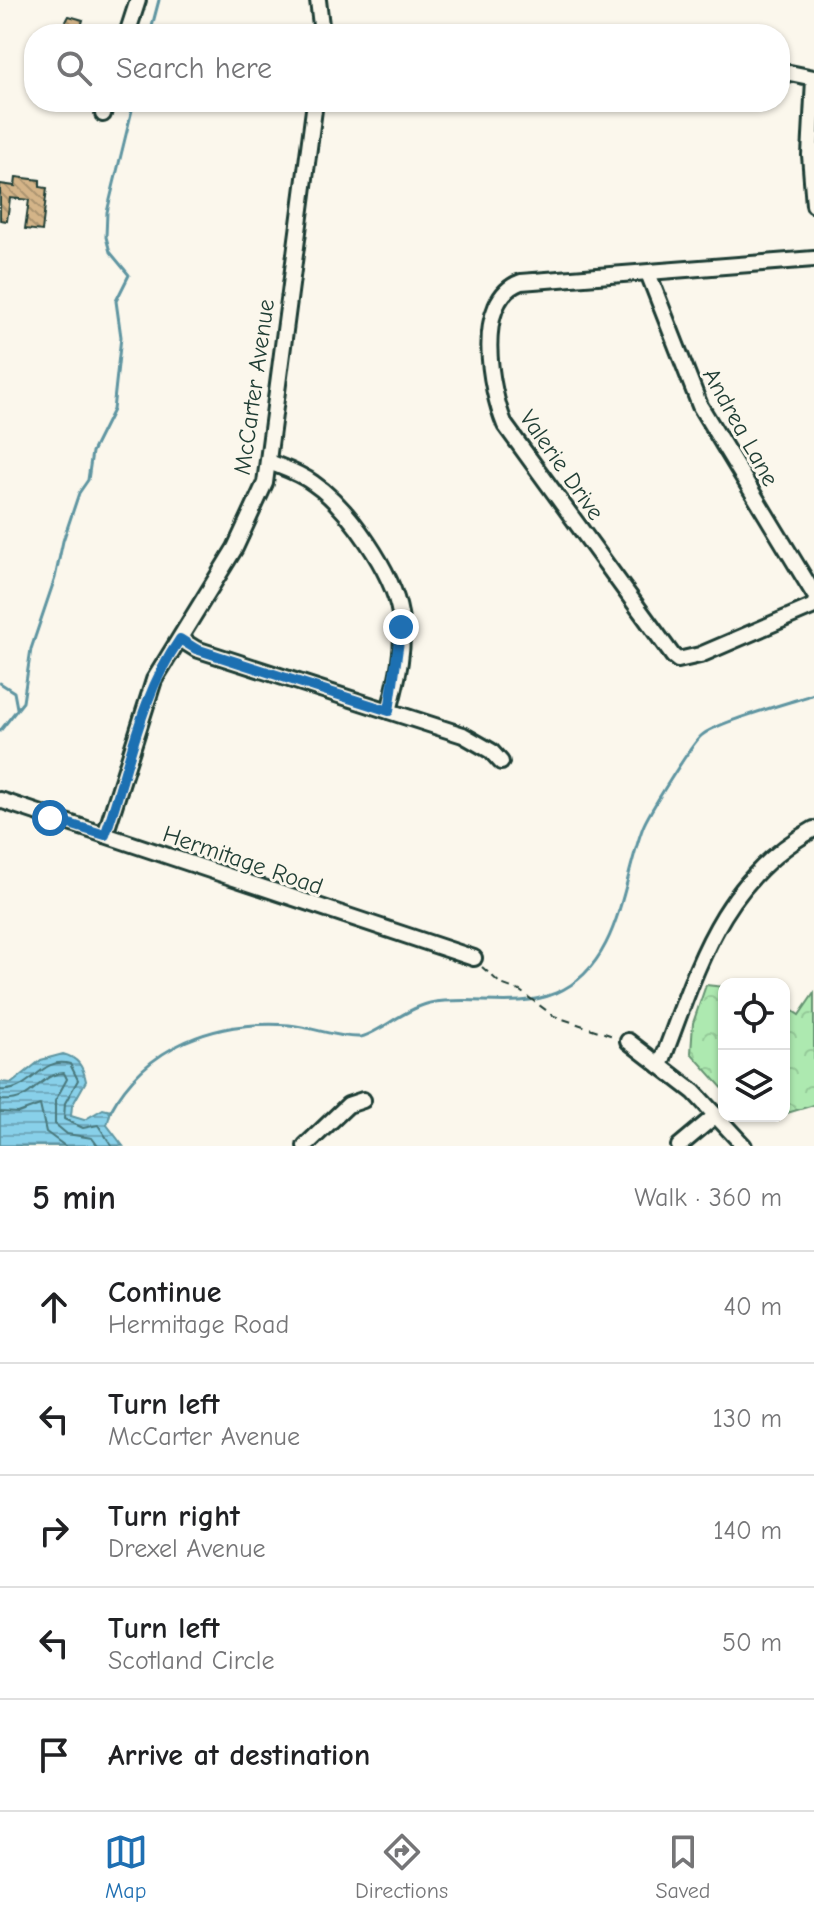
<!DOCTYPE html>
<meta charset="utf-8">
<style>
:root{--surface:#fff;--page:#f2f2f2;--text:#202124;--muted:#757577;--line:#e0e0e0;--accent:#1f6fb2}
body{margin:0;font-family:"Comic Neue",sans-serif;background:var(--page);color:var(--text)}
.controls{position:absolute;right:24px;bottom:24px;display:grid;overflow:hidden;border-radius:16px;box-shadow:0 2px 6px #0004}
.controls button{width:72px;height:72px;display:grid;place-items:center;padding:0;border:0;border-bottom:2px solid var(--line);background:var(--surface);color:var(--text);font:40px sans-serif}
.stop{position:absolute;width:24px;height:24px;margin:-18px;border:6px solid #1f6fb2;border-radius:50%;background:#fff}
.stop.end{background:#1f6fb2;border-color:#fff;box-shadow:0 2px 8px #0008}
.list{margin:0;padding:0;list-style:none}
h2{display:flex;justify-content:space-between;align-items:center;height:104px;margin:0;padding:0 32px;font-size:34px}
h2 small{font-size:26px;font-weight:400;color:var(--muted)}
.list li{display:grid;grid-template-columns:52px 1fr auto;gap:24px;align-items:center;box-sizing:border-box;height:112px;padding:0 32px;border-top:2px solid var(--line)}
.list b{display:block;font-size:30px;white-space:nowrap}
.list p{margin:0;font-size:26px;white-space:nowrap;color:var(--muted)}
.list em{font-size:26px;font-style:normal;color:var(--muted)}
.icon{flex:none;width:44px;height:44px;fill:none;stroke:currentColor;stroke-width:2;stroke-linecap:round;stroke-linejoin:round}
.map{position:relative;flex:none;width:814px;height:1146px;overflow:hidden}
.search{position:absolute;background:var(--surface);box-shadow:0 2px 6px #0004;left:24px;right:24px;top:24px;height:88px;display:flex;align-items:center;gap:20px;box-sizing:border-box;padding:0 28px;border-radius:32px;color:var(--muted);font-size:30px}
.sheet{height:664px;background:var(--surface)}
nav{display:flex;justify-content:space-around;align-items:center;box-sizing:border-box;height:112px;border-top:2px solid var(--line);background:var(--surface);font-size:22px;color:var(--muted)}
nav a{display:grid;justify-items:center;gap:4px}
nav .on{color:var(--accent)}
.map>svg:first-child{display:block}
.forest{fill:url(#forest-crowns);stroke:#669372;stroke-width:2}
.water{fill:url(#water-rules);stroke:#5e95a1;stroke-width:2}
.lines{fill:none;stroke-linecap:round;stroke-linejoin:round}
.shore{stroke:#49787c;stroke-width:2}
.stream{stroke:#5e95a1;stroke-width:3}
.building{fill:url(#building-back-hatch);stroke:#1f3d34;stroke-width:2}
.minor-casing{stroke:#1f3d34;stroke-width:20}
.path{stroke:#1f3d34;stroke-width:2;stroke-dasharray:8 6;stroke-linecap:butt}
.minor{stroke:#fbf7ec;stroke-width:14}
.route{stroke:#1f6fb2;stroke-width:10}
.labels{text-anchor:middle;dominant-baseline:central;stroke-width:6;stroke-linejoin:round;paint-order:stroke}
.street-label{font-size:24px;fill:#1f3d34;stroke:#fbf7ec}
</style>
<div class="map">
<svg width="814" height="1146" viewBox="0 0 814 1146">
<defs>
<pattern id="forest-crowns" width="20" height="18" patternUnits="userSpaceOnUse" patternTransform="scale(2)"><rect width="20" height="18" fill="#ade9b0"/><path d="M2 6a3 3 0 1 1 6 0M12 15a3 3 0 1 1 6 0" fill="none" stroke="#94c998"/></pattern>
<pattern id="water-rules" width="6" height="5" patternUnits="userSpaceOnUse" patternTransform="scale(2)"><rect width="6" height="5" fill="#88d0e9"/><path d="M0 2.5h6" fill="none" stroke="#6faabe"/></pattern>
<pattern id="building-back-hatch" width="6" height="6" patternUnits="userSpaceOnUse" patternTransform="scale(2)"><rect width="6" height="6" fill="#d4b488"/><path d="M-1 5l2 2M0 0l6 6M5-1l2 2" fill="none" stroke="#ab9470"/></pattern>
</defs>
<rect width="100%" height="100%" fill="#fbf7ec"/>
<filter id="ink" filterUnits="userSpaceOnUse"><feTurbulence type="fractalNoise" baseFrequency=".0125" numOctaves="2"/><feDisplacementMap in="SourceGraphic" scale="16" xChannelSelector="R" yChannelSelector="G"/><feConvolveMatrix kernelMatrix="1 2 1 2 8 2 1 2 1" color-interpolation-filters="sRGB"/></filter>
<g filter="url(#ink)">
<g class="forest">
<path d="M706 985 724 987V1090L691 1053 693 1023Z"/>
<path d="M814 993V1105L784 1114V1005L799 1015Z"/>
</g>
<path class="water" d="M63 1054C78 1058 83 1066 86 1081L72 1106 71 1116 84 1120 103 1109 111 1111 107 1125 123 1146H0V1082L12 1083 41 1060Z"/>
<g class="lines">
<g class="shore">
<path d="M0 1090C30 1094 41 1055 70 1064L78 1080 65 1103 64 1119 83 1128 98 1125 112 1146"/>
<path d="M0 1100C34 1104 37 1074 64 1073L67 1079 55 1101V1124L67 1134 92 1138 98 1146"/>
<path d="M0 1112 18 1113 40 1105 46 1132 65 1146"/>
</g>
<g class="stream">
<path d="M150 34 159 0"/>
<path d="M0 683 14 692 17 708"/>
<path d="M0 731 23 702 31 649 55 578 63 541 79 493 88 480 92 452 113 410 121 337 116 301 129 275 110 252 106 237 107 212 134 102"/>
<path d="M110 1112C146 1045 216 1020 289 1025 313 1027 336 1038 360 1037 374 1036 406 1008 430 1003 472 995 515 1010 556 993 620 966 622 882 643 827 648 814 691 745 701 736 716 722 790 703 814 694"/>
</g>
</g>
<g class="building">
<path d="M69 16 83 20 79 34H59Z"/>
<path d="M16 177 40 180V187L47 188 42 231 25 229 29 200 10 198 7 221 0 220V184L15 186Z"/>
</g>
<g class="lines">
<defs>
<g id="minor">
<path d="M318 0 322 34"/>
<path d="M127 34 138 0"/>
<path d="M780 71 814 78"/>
<path d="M814 79 810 155 814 205"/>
<path d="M103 114 106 102"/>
<path d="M814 259 521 282C473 299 490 389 505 425L673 656 678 660 700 655 814 606"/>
<path d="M648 273 700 406 814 594"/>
<path d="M269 462C284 468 300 473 313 483 348 507 393 572 400 614 406 646 397 680 389 711"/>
<path d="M180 639 196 649 463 735 491 751 501 762"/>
<path d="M0 800 474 958"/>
<path d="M105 835 154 680 235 548 265 483 315 102"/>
<path d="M628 1041 694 1092 744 1146"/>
<path d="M660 1066C697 971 718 882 814 829"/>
<path d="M305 1146 348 1105 363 1100"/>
<path d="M679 1146 716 1115"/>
</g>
</defs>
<use href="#minor" class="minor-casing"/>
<path class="path" d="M482 967 501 984 520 991 554 1016 616 1037"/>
<use href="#minor" class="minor"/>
</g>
</g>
<g class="lines" filter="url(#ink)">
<path class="route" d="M50 818 105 835C129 769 139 698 180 639L196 649 389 711 401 627"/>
</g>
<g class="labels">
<g class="street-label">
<text transform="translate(254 387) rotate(-82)">McCarter Avenue</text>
<text transform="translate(741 427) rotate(61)">Andrea Lane</text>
<text transform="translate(562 465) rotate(55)">Valerie Drive</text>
<text transform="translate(243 860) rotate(19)">Hermitage Road</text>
</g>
</g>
</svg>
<div class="controls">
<button><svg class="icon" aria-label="locate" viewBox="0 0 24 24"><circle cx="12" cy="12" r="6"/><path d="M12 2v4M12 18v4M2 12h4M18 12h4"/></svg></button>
<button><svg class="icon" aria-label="layers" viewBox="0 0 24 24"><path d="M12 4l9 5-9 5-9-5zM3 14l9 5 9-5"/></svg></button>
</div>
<div class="stop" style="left:50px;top:818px"></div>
<div class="stop end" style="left:401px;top:627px"></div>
<div class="search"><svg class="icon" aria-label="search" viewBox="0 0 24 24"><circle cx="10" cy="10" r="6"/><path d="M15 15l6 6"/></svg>Search here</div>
</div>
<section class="sheet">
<h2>5 min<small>Walk · 360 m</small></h2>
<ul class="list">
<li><svg class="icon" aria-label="ahead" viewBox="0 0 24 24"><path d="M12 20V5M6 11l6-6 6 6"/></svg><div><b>Continue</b><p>Hermitage Road</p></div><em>40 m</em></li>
<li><svg class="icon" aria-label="left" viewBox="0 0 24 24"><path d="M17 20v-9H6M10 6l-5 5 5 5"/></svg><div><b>Turn left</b><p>McCarter Avenue</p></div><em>130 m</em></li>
<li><svg class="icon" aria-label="right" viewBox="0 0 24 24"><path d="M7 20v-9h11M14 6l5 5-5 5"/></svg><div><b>Turn right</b><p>Drexel Avenue</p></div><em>140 m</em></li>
<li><svg class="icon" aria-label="left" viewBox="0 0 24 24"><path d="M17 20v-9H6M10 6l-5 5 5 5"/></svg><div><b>Turn left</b><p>Scotland Circle</p></div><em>50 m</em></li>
<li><svg class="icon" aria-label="arrive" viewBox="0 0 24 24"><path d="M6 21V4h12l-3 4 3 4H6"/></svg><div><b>Arrive at destination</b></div></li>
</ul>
</section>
<nav>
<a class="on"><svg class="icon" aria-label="map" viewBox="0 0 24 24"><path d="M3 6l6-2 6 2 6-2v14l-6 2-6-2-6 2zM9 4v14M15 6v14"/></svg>Map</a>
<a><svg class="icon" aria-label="directions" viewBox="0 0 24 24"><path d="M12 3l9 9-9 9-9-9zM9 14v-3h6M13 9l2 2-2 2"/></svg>Directions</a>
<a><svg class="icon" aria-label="saved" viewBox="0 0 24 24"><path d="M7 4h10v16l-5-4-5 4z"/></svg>Saved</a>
</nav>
